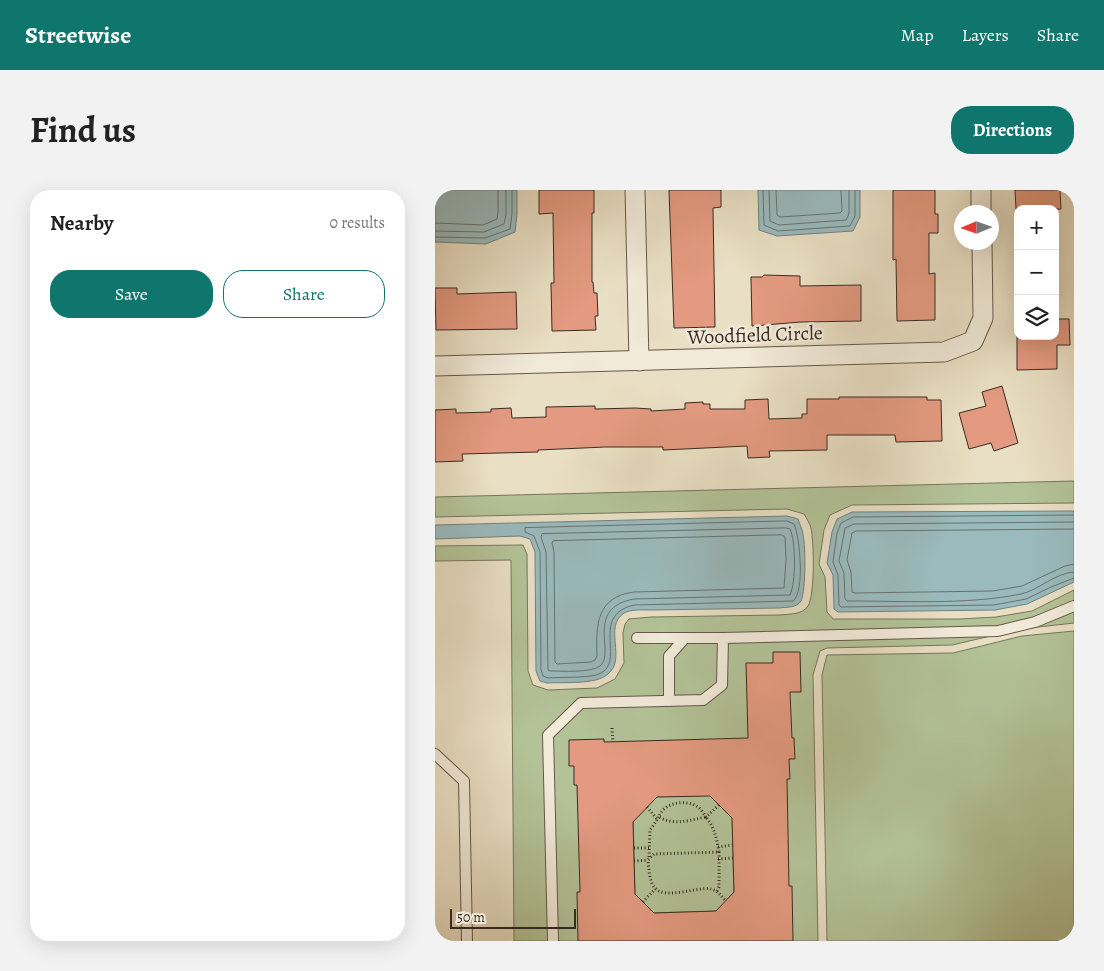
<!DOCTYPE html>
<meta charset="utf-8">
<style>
:root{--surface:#fff;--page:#f2f2f2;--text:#222;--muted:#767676;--line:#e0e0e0;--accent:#0f766e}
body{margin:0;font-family:Alegreya,serif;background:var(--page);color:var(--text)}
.controls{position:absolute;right:15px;top:15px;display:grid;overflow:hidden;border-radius:10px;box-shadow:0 5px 20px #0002}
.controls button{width:45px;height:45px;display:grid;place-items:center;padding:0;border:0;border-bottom:1px solid var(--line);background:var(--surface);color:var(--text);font:25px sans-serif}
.compass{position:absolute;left:519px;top:15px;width:45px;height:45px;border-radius:50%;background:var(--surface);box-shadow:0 5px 20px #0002;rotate:268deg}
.scale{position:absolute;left:15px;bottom:12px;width:126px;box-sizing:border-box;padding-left:5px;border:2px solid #392b22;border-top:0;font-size:14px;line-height:18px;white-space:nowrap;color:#392b22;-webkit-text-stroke:4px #f1ead9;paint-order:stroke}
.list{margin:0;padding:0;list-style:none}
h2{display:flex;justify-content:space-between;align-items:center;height:65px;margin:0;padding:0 20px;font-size:21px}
h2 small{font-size:16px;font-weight:400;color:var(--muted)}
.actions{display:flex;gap:10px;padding:15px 20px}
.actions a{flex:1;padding:11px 0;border:1px solid var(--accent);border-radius:20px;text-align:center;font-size:18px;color:var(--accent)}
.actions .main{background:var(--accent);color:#fff}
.icon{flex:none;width:28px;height:28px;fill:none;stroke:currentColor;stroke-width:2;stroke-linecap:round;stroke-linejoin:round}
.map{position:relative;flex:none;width:639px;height:751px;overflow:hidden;border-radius:20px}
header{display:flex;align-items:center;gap:30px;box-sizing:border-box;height:70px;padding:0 25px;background:var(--accent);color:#fff}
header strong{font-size:24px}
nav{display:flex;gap:28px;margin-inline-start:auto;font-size:18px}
.intro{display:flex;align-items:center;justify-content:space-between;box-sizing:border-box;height:120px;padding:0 30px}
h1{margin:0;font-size:35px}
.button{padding:12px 22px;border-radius:20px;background:var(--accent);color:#fff;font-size:18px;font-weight:700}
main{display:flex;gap:30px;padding:0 30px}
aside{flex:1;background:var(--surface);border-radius:20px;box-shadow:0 5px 20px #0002}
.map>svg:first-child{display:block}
.green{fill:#b3c297;stroke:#76765c;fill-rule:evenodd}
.water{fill:#9ababd;stroke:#73817f}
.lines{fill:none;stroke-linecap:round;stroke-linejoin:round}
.shore{stroke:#6a7270;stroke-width:1}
.building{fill:#e39a80;stroke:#392b22;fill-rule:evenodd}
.service-casing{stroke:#65584a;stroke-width:12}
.minor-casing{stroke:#65584a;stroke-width:21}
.path{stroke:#392b22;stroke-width:3;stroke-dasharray:1 2.5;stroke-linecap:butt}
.service{stroke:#f1ead9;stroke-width:10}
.minor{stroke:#f1ead9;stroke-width:19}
.labels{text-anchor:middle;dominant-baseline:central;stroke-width:5;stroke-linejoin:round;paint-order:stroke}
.street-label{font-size:20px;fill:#392b22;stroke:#f1ead9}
</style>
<header>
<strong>Streetwise</strong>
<nav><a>Map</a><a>Layers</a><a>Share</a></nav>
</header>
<div class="intro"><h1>Find us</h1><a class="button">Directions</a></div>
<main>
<aside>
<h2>Nearby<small>0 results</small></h2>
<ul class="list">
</ul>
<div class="actions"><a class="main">Save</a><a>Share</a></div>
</aside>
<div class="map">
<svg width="639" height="751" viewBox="0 0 639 751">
<rect width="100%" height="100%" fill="#e9dfc4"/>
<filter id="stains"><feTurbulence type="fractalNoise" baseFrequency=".004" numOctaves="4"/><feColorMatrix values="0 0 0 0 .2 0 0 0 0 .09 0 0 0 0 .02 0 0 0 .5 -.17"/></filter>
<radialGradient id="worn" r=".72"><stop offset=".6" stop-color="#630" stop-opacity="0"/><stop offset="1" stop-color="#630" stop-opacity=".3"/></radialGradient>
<g class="green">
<path d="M639 291V313L417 315 395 325 389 340 384 374 390 387 392 422 398 429H525L561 427 597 421 639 400V433L586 439 517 455 392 458 385 461 378 485 383 751H79L76 370 0 371V356L88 355 92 364 93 481 98 495 113 500 162 498 180 489 189 473 188 443 190 434 194 429 216 427 344 425C354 424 367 425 373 416 380 405 379 351 376 338 375 334 372 329 369 324L352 319 0 327V307ZM212 600 290 602 305 630 302 716 287 729 203 725 192 712 199 611Z"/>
<path d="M639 441V751H392L387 485 392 465 518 463 587 446Z"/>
<path d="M280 605 284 610 281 612 290 621 293 618 297 622 299 708 287 721 213 723 200 709 198 624 214 607Z"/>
</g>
<g class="water">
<path d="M0 0H82V24L80 42 51 54 0 52Z"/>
<path d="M323 0H425V27L418 41 342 46 324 40Z"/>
<path d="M639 321V392L592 414 560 420 403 422 399 419 398 385 392 373 397 342 402 329 417 322Z"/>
<path d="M352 326 363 329C364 333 366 336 367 340 371 351 371 401 366 411 362 418 351 417 344 418L216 420C208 420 196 419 189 423 168 437 192 469 173 484 161 495 128 492 112 493L105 491 101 481 100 362 95 349 85 346 0 349V335Z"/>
</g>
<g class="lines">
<g class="shore">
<path d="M328 0 329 35 343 41 415 36 420 26V0"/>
<path d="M334 0 335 31 344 35 411 30 414 24V0"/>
<path d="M341 0 342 25 345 27 405 23 407 21 406 0"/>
<path d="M0 33 48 35 62 29 63 23V0"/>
<path d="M0 41 49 42 69 34 71 24V0"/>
<path d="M0 47 50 48 75 39 77 24V0"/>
<path d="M639 325 418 327 406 333 402 343 398 372 403 385 404 415 406 417 559 415 591 409 616 397 639 388"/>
<path d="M352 331 359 334C365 347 370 402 358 411L199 415C152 426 195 475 161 485 149 488 126 487 113 488L108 486 106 480 105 362 99 346 90 342V338Z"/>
<path d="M639 332 419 334 410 338 404 371 409 383 410 409 412 411C467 411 532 415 586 404 604 400 620 383 639 382"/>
<path d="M351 338 355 339C361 352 361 392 355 405L199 409C149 418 181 463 165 476 156 483 126 481 115 481L113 480 111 362 106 347 107 344Z"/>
<path d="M639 339 421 341 417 343 412 370 416 382 417 402 420 403 558 401 587 396 630 376 639 374"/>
<path d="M347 345 350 347 351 369 349 398 199 402C161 407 161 435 162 466L160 470 156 472 122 474 120 472 119 362 117 353 118 351Z"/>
</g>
</g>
<g class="building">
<path d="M104 0H159V23H157V92H158L159 103H162L163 126H160L161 140 117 141 116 93H119L118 23 104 24Z"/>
<path d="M234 0H286V17L278 18 280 137 239 138Z"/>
<path d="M458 0H500V24H503V43H494V84L500 83V130L462 131 461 69 458 70Z"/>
<path d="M580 0H625L626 19H581Z"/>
<path d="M329 85 365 86V96L426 95V131L366 132 317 136 316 87H327Z"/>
<path d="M0 98H22V104L81 102 82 139 1 140Z"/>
<path d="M620 129H634L635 155H622V179L582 180V146H620Z"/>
<path d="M567 196 583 253 559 261 556 253 534 259 524 223 551 216 547 202Z"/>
<path d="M404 207H492V210H506L507 251 461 252 460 245H392V260L334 261 335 267 313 268 312 256 228 260V257H170L103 260V262L27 264 28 271 0 272V220L21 219V223L56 222V219L76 218 77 228 111 227V217L160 216V219L200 218 216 219V221L250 219V213L268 212V214H275V219H310V210L333 209 334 229 367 228V224H372V209H404Z"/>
<path d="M338 462H365L366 502H355L357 548H359L360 569H354L355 589H352L354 696H357L358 751H143L142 702H145L142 595H139V576H134V550L169 549V552L313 548 311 473H338ZM275 606 297 628 299 702 281 721 219 723 200 704 198 632 222 607Z"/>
</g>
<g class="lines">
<defs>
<g id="service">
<path d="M202 448H288"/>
<path d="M234 511V466L250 448"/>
<path d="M0 564 29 591 32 751"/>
<path d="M118 751 113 545 146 513 268 510 287 495 288 448 563 441 600 432 639 416"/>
</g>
<g id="minor">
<path d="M200 0 204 171"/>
<path d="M546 0V22"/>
<path d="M0 176 509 162 538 151 548 128 547 52"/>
</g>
</defs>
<use href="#service" class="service-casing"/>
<use href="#minor" class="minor-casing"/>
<g class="path">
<path d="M177 538 178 552"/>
<path d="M284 615 271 627C269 624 266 619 263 617 252 609 228 612 224 627 239 636 255 630 271 627 279 637 282 649 284 662L219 664 213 670C214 679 214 690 219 697 229 711 263 696 276 699 283 701 286 706 291 711"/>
<path d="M212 617 222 629"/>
<path d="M283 657 298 655"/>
<path d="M199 658H214"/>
<path d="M214 667 215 640 224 627"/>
<path d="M283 669 298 668"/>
<path d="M199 671 213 670"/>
<path d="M282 701 284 697V662"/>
<path d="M208 712 220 699"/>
</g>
<use href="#service" class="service"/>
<use href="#minor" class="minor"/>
</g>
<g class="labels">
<g class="street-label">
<text transform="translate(320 145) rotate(-2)">Woodfield Circle</text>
</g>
</g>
<rect width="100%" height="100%" filter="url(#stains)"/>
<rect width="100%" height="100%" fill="url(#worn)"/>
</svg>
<div class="controls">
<button>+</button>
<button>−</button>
<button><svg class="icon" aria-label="layers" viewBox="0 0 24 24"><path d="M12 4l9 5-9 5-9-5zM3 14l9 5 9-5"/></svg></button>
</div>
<svg class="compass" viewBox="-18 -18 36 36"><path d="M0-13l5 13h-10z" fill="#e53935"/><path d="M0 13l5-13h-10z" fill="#767676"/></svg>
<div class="scale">50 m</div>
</div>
</main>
